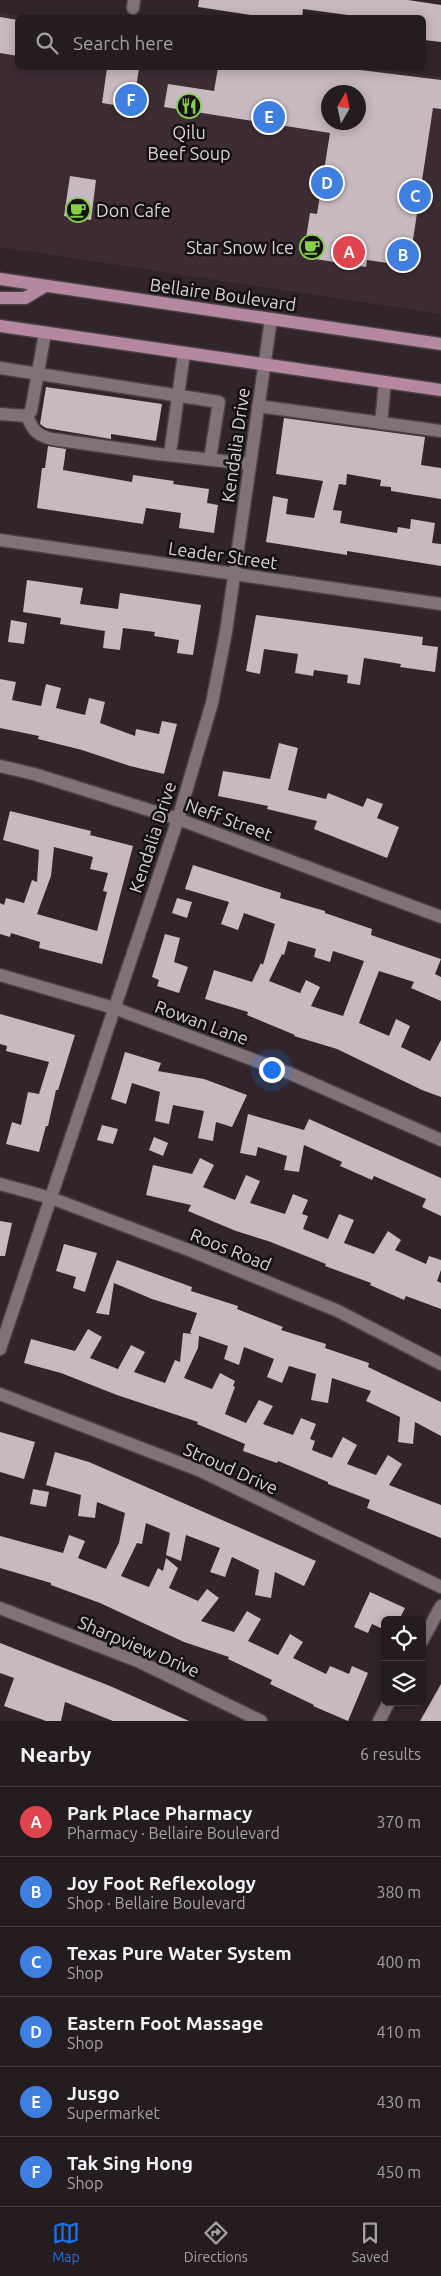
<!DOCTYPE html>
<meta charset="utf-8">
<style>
:root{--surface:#251c20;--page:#31292d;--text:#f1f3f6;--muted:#a3a1a5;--line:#423a3e;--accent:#1a73e8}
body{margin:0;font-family:Ubuntu,sans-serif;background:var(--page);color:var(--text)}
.controls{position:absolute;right:15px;bottom:15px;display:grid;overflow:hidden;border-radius:8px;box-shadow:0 2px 12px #0003}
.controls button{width:45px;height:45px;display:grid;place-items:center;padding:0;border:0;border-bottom:1px solid var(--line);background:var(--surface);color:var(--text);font:25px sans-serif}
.compass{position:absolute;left:321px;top:85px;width:45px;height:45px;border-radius:50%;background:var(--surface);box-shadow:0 2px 12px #0003;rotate:9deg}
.you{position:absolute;left:271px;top:1069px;width:18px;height:18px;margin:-12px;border:4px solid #fff;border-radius:50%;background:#1a73e8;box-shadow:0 0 0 8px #1a73e833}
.badge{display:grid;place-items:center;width:32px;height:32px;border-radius:50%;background:var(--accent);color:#fff;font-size:16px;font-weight:700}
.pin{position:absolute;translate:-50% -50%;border:2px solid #fff;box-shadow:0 1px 5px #0006}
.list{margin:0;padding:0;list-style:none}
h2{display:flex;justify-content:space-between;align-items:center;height:65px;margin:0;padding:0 20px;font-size:21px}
h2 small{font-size:16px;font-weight:400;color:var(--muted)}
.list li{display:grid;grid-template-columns:32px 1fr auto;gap:15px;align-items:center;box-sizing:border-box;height:70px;padding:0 20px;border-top:1px solid var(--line)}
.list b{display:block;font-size:19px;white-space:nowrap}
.list p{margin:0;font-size:16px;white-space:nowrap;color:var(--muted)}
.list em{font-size:16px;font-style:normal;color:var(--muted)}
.icon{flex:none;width:28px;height:28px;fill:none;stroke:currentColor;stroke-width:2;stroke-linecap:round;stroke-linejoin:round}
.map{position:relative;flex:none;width:441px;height:1721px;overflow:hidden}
.search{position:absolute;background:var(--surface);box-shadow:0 2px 12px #0003;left:15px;right:15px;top:15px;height:55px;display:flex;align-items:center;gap:12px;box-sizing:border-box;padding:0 18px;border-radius:8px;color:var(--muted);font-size:19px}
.sheet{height:485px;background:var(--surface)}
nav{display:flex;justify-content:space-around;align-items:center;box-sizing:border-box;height:70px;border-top:1px solid var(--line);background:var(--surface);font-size:14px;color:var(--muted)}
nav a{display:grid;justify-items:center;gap:2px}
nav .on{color:var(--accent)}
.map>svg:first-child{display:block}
.built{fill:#3e2c35;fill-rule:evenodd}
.building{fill:#c8b8c0;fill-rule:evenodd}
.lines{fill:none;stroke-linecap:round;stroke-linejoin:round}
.minor-casing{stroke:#4a4146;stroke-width:15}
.major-casing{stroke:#4a4146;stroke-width:15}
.minor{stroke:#81727a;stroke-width:12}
.major{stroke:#b588a0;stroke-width:12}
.labels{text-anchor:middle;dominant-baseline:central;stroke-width:5;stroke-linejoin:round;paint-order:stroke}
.poi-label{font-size:18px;fill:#dad2d6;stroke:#151012}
.street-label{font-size:18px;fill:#dad2d6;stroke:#151012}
</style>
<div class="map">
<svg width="441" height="1721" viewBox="0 0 441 1721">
<rect width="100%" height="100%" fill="#31252b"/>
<path class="built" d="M0 13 29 17 18 18V68H371L441 77V314L0 247ZM328 92H358V122H328Z"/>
<g class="building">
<path d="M199 0H408L441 5V42L424 40V18H370L303 9 302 18H271L198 7Z"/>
<path d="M0 17 18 20V56L0 53Z"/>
<path d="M107 68H139L133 108 102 103Z"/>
<path d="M218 68H344L441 80V109L433 108 409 266 367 260 366 267 303 257 310 213 317 214 330 133 164 107 168 84 214 91ZM328 92H358V122H328Z"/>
<path d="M70 176 96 180 91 220 64 216Z"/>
<path d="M46 387 162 404 156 441 111 434V439L46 428 40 424Z"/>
<path d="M284 418 425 437 421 465 441 468V499L391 491V487L380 486 381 480 347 474 346 485 339 484 333 510 342 511 340 523 397 533 398 527 410 529 411 519 435 523 432 543 441 544V566L347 551V555L266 542 273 496 288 499 286 514 314 518 323 481 276 474Z"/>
<path d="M48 446 66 449 63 470 132 482 133 475 174 481 173 484 209 489 207 503 218 505 214 533 179 528 181 513 146 508 143 524 37 508 42 468H45Z"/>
<path d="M27 580 83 588 80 604 118 609 120 593 201 605 193 655 177 653 179 640 154 636 155 632 123 628 120 650 103 648 105 631 60 624 61 618 23 612Z"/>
<path d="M256 615 423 637 422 645 438 647 435 672 400 667 401 664 364 658 360 685 347 683 348 675 314 670 313 676 295 673 298 654 264 649 260 674 246 671Z"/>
<path d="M11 620 27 623 24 644 8 642Z"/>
<path d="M0 679 16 682 12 700 41 706 46 684 61 688 56 708 85 715 89 698 105 702 100 723 135 736 136 729 159 734 162 721 177 724 164 774 130 766 82 750 38 739 39 736 0 728Z"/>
<path d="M279 743 298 748 288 790 326 799 328 793 363 807 367 798 383 804 377 818 399 827 387 858 314 829 317 821 267 809 268 806 218 796 223 771 270 779Z"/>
<path d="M10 811 91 831 90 835 133 846 102 964 39 948 40 942 11 933 10 937 0 934V903L4 905 6 898 24 903 32 880 37 882 39 850 3 840ZM54 847 93 857 90 869 108 873 103 891 107 892 97 931 37 914 51 876Z"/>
<path d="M193 865 281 893 280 898 325 911V913L372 929 371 935 441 959 435 974 441 977V1001L411 988 414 982 379 971 359 1023 389 1036 396 1019 410 1026 401 1047 430 1061 441 1040V1097L422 1090 337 1049 294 1036 295 1035 247 1015 248 1012 205 999 214 970 252 982 261 963 263 965 275 924 244 913 238 930 221 924 229 902 185 889ZM288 941 316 949 314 957 330 962 333 951 364 961 343 1016 311 1006 320 987 306 980 300 993 269 981 282 954 284 955Z"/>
<path d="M177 898 192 902 187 918 172 913Z"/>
<path d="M165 934 180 938 174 962 188 967 179 993 157 986 159 980 152 977Z"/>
<path d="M0 1014 75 1035 58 1090H56L48 1126H46L39 1152 6 1144 12 1122 21 1125 28 1092 39 1094 49 1062 6 1051 7 1046 0 1044Z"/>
<path d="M125 1052 161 1063 158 1071 204 1079 247 1095 232 1127 216 1122 213 1141 198 1138 204 1111 173 1105 169 1124 155 1121 160 1092 132 1083 126 1104 111 1099Z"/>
<path d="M248 1114 304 1130 309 1119 441 1178V1216L422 1207 426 1199 374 1176 372 1180 340 1166 342 1162 304 1145 299 1172 284 1170 287 1156 258 1147 256 1156 240 1153Z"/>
<path d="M102 1125 118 1129 113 1144 97 1140Z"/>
<path d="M154 1137 168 1143 163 1156 149 1150Z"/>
<path d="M200 1158 214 1165 203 1187 235 1200 246 1175 260 1181 250 1203 285 1214 293 1194 308 1200 302 1214 308 1216 303 1229 328 1239 339 1214 354 1220 344 1243 374 1254 388 1231 401 1240 395 1250 426 1264 429 1256 441 1260V1270L437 1281 441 1283V1309L406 1296 404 1300 370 1285 371 1283 325 1266 326 1264 268 1241 236 1231 188 1211 191 1205 146 1195 153 1165 192 1174Z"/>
<path d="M0 1221 12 1223 5 1256H0Z"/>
<path d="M64 1244 97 1253 85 1292 73 1288 76 1277 56 1271Z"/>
<path d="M117 1260 192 1287 191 1291 238 1306 237 1309 283 1327 281 1330 326 1344 325 1348 369 1363 368 1367 441 1402V1436L415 1422 413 1444 398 1442 400 1417 366 1401 371 1391 332 1378 328 1403 311 1400 316 1374 289 1366 282 1383 267 1377 274 1359 244 1347 239 1365 224 1359 228 1346 199 1336 198 1348 184 1378 212 1389 220 1373 235 1381 233 1386 235 1387 225 1414 246 1423 259 1400 273 1406 263 1424 293 1435 301 1418 316 1424 310 1439 315 1441 312 1450 332 1458 343 1437 357 1445 347 1464 376 1475 388 1455 402 1464 389 1485 441 1505V1538L367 1508 370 1500 328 1484V1482L278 1461 277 1463 243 1451 245 1444 197 1424 198 1422 117 1395 61 1373 24 1363 31 1339 75 1351 88 1329 102 1337 90 1358 118 1369 131 1345 145 1352 134 1372 165 1383 175 1360 180 1362 183 1333 193 1334 190 1333 197 1313 152 1299 114 1283 109 1315 96 1313Z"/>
<path d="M0 1432 35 1442 24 1479 0 1472Z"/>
<path d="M55 1452 89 1462 316 1561 304 1586 275 1572 271 1598 255 1595 259 1570 232 1557 225 1577 210 1572 220 1548 186 1535 181 1561 166 1555 170 1533 146 1523 142 1544 137 1543 121 1576 149 1587 158 1568 163 1571 166 1558 178 1568 169 1588 198 1601 207 1589 219 1598 201 1621 234 1632 247 1611 261 1619 248 1641 278 1655 290 1634 303 1642 293 1658 326 1674 330 1666 349 1674 352 1666 368 1673 348 1721 313 1706 314 1705 270 1684 272 1680 228 1659 229 1657 184 1642 100 1603 51 1585V1583L0 1568V1536L63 1553 69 1535 85 1541 78 1558 106 1569 119 1543 125 1513 97 1502 95 1518 78 1516 81 1495 46 1485Z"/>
<path d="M33 1489 49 1492 46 1507 30 1504Z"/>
<path d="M370 1592 405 1608 399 1620H385V1630L372 1624 368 1633 354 1627Z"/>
<path d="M0 1643 110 1686 189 1721H113L65 1702 61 1721H46L4 1706 14 1678 0 1673Z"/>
<path d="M441 1684V1721H420Z"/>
</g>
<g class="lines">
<defs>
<g id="minor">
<path d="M133 8 134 0"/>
<path d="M0 368 219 402 210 459"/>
<path d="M258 406 441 431"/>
<path d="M0 414 27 416 31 411 45 333"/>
<path d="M27 416C33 431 37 435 52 439L158 454 250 464"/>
<path d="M381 423 385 382"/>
<path d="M170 454 184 353"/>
<path d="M0 540 441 604"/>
<path d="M0 766 34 774 178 819 441 917"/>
<path d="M0 975 114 1008 289 1073 441 1140"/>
<path d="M0 1184 51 1198 194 1252 338 1311 441 1364"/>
<path d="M0 1349 178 819 212 703 226 632 271 319"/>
<path d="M0 1394 201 1471 441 1587"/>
<path d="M0 1608 140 1662 261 1721"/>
<path d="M422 1641 441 1606"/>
<path d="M379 1721 389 1702"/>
</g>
<g id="major">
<path d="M0 279 441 344"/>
<path d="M0 298H25L45 286"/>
<path d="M0 326 441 390"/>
</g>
</defs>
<use href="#minor" class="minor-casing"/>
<use href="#major" class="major-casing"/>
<use href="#minor" class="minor"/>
<use href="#major" class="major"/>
</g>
<defs>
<symbol id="restaurant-ring" viewBox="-11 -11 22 22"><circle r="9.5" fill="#151012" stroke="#86cf4b" stroke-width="1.5"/><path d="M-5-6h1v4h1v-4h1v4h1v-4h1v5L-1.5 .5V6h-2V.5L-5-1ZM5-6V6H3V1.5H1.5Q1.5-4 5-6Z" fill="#86cf4b"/></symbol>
<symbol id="cafe-ring" viewBox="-11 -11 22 22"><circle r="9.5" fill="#151012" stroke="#86cf4b" stroke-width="1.5"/><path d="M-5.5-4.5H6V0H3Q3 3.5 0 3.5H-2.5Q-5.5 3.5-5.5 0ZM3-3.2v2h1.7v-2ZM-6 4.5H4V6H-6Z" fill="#86cf4b"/></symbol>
</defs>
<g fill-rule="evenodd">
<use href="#restaurant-ring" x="175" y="92" width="28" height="28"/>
<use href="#cafe-ring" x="64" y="196" width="28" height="28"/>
<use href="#cafe-ring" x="298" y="233" width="28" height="28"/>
</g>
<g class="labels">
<g class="poi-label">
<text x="189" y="132">Qilu<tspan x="189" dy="21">Beef Soup</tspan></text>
<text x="96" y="210" text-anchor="start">Don Cafe</text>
<text x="294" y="247" text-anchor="end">Star Snow Ice</text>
</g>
<g class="street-label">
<text transform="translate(223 294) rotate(8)">Bellaire Boulevard</text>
<text transform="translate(235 445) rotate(-82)">Kendalia Drive</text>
<text transform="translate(223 555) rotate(8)">Leader Street</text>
<text transform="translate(229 819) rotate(20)">Neff Street</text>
<text transform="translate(152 837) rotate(-72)">Kendalia Drive</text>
<text transform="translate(202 1022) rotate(20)">Rowan Lane</text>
<text transform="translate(231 1249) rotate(22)">Roos Road</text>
<text transform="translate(231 1468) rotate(24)">Stroud Drive</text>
<text transform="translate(139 1646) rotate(23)">Sharpview Drive</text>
</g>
</g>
</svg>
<div class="controls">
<button><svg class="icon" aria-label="locate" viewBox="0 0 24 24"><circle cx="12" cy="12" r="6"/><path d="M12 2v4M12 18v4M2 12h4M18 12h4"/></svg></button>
<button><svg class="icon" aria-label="layers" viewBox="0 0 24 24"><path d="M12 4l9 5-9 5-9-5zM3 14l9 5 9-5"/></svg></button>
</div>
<svg class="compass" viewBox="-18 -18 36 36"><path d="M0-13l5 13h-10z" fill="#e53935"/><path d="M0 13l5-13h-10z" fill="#a3a1a5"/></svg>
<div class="you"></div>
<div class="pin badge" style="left:349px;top:252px;background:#e0444e">A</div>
<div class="pin badge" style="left:403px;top:255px;background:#3f7fe0">B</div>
<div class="pin badge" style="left:415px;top:196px;background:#3f7fe0">C</div>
<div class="pin badge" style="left:327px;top:183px;background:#3f7fe0">D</div>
<div class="pin badge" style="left:269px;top:117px;background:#3f7fe0">E</div>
<div class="pin badge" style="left:131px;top:100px;background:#3f7fe0">F</div>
<div class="search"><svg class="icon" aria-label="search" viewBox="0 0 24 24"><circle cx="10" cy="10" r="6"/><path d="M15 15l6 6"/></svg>Search here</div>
</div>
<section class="sheet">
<h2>Nearby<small>6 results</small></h2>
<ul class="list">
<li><span class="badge" style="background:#e0444e">A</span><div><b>Park Place Pharmacy</b><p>Pharmacy · Bellaire Boulevard</p></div><em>370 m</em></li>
<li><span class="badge" style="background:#3f7fe0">B</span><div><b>Joy Foot Reflexology</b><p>Shop · Bellaire Boulevard</p></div><em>380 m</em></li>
<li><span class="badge" style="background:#3f7fe0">C</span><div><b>Texas Pure Water System</b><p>Shop</p></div><em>400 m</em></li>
<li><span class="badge" style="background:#3f7fe0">D</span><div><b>Eastern Foot Massage</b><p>Shop</p></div><em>410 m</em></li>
<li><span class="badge" style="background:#3f7fe0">E</span><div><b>Jusgo</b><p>Supermarket</p></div><em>430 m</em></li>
<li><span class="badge" style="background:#3f7fe0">F</span><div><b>Tak Sing Hong</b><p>Shop</p></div><em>450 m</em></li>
</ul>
</section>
<nav>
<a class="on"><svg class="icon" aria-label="map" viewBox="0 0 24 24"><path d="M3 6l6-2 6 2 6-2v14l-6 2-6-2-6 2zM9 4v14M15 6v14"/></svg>Map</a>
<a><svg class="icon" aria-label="directions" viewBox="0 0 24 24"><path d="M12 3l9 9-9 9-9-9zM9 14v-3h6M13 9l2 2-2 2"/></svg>Directions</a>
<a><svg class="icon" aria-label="saved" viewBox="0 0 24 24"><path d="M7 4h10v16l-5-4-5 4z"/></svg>Saved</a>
</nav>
